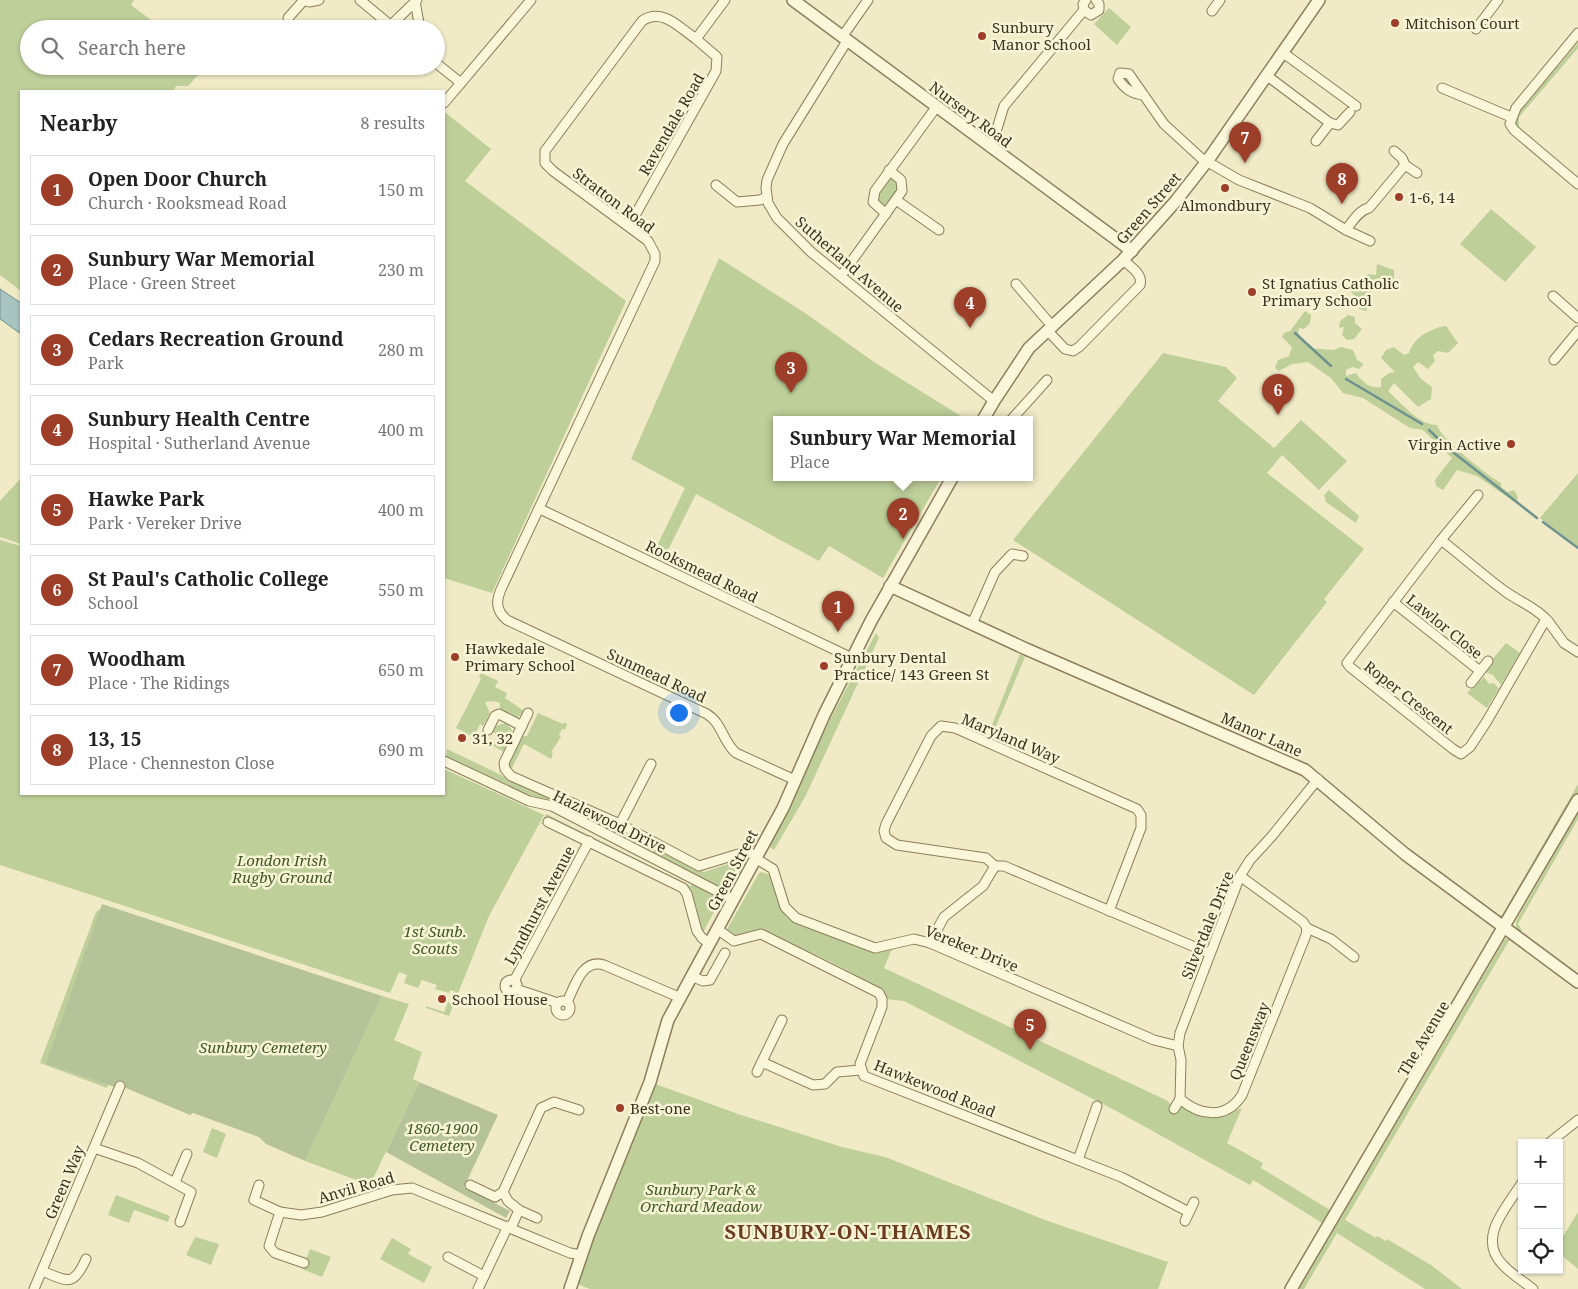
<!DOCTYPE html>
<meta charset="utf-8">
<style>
:root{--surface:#fff;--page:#f6f6f6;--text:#222;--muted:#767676;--line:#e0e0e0;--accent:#9d3e29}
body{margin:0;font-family:"Noto Serif",serif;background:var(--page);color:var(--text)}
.controls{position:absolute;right:15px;bottom:15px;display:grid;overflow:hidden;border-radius:0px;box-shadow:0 1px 4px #0004}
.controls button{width:45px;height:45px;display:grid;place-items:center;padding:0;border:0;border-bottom:1px solid var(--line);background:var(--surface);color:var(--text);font:25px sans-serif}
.you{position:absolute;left:678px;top:712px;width:18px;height:18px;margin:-12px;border:4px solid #fff;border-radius:50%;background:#1a73e8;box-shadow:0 0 0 8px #1a73e833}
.badge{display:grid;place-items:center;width:32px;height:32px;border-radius:50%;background:var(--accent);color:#fff;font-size:16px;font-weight:700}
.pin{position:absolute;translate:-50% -41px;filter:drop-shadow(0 1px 2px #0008)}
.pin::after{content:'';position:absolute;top:26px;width:18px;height:15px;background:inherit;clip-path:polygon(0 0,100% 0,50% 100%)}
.popup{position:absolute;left:773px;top:416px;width:260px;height:65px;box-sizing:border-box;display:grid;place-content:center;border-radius:0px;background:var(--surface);filter:drop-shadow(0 1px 4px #0005);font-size:16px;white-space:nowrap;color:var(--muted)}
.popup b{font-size:19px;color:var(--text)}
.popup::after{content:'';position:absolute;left:50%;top:100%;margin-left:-10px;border:10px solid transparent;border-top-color:var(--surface)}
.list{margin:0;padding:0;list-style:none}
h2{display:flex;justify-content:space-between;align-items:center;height:65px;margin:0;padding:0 20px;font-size:21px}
h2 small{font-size:16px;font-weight:400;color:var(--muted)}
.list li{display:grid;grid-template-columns:32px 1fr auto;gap:15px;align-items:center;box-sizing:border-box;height:70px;margin:0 10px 10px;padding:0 10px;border:1px solid var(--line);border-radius:0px}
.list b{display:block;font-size:19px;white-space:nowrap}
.list p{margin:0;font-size:16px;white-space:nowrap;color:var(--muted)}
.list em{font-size:16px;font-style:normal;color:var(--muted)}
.icon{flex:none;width:28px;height:28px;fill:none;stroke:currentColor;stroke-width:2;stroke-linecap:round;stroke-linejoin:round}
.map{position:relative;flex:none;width:1578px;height:1289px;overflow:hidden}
.search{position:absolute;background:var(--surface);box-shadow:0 1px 4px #0004;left:20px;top:20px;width:425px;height:55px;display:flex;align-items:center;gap:12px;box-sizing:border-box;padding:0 18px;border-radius:28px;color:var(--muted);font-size:19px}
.panel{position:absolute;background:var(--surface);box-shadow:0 1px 4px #0004;left:20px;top:90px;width:425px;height:705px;border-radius:0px}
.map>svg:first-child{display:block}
.green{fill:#becf99}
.cemetery{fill:#b6c399}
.water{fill:#a8c3c0;stroke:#6e9290}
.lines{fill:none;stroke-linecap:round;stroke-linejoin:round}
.stream{stroke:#6e9290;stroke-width:2.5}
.minor-casing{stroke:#8c7e5b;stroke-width:11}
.tertiary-casing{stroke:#8c7e5b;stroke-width:14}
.minor{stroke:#faf6da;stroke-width:9}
.tertiary{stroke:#faf6da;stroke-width:11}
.poi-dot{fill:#9d3e29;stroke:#f7f4d6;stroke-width:2}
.labels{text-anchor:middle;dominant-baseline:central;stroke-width:5;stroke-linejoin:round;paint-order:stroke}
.poi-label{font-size:15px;fill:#3c321f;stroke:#f7f4d6;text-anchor:start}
.street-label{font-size:15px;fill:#3c321f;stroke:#f7f4d6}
.park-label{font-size:15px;font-style:italic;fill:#425925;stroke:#f7f4d6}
.district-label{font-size:20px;font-weight:bold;letter-spacing:1px;fill:#6a3c1d;stroke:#f7f4d6}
</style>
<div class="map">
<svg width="1578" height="1289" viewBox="0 0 1578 1289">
<rect width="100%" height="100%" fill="#f0ebc6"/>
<g class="green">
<path d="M0 0H134L131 5 163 29H29V66H188L198 75 188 86H176L174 90 200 91H21V291L0 275Z"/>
<path d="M1109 8 1131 27 1117 45 1094 24Z"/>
<path d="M1578 43V48L1519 117V127L1578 178V181L1517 129 1514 122 1516 115Z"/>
<path d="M446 113 491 149 465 181 626 301 492 593 444 578V117Z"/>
<path d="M890 177H893L901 186 886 207 878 202 876 196Z"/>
<path d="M1491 209 1536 247 1505 282 1460 244Z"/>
<path d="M719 258 805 313 874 362 967 420H777V478H941L883 578 829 546 819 561 696 494 663 560 653 554 685 488 631 459Z"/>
<path d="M1377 264 1394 270V285L1384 289H1374L1368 295 1370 305 1366 311 1359 309V300L1351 292 1368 274 1376 275Z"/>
<path d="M1305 311 1311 315 1310 323 1304 329 1299 328 1298 333 1310 348 1333 350 1341 347 1353 350 1357 360 1364 364 1359 369 1352 367 1346 370V376L1356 373C1362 382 1370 389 1381 387V379L1389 373 1395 372 1381 358 1386 350 1394 347 1404 355 1409 353C1414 337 1431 328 1446 326L1458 343 1448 353 1438 351 1433 355 1435 361 1428 369 1418 362 1413 367 1421 379 1432 387 1431 399 1418 407 1394 383 1388 391C1401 403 1419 425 1437 425 1440 438 1488 476 1501 483V487L1508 492 1514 490 1518 497 1516 503 1477 476 1457 470 1443 490 1436 486 1435 480 1452 458 1423 430 1410 428 1363 398 1343 393 1331 378 1308 362 1292 364 1279 371 1275 368 1278 360 1289 356 1292 347 1282 337 1284 333 1290 331Z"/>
<path d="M1348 315 1355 317V323L1362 329 1354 339 1347 340 1342 335 1344 327 1339 328 1340 321Z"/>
<path d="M1163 353 1226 367 1237 378 1218 401 1274 448 1301 420 1347 461 1319 490 1282 455 1267 473 1364 549 1324 599 1327 602 1254 695 1013 540Z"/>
<path d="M1578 473V547L1540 518Z"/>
<path d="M21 478V544L0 537V501Z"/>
<path d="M1329 490 1359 516 1356 523 1326 502 1324 495Z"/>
<path d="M0 540 21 546V794H444V769L544 815 489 916 449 1016 426 1008V1006L444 1012 448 1002 453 1004 456 992 450 990 449 993 435 989 437 985 422 980 418 988 404 983 407 975 399 972 390 993 0 865Z"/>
<path d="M876 633 879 638 805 797 774 850 770 847 826 727Z"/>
<path d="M1506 643 1520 653 1501 685 1493 675 1486 672 1490 662Z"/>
<path d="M1020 654 1025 657 991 738 988 735Z"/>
<path d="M481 673 498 681 495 687 507 693 505 698 524 711 516 720 500 711V703L494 701 485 702 490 713 483 726 480 724 474 737 456 728 481 679 479 677Z"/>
<path d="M1484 677 1489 684 1493 683 1499 688 1487 708 1467 693Z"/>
<path d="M538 713 563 724 564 722 567 724 565 730 562 729 559 735 561 737 551 752 553 754 551 759 524 744 511 770 508 761 521 736H527Z"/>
<path d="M506 723 512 730 504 752 493 746 499 736 493 732 496 726Z"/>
<path d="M447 749 701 871 704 872 743 859 702 934 689 893 552 822 541 824 546 814 691 886 697 876 553 802 531 796 446 757Z"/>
<path d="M1578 784V794L1510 914 1502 920 1496 916 1502 915Z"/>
<path d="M1578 813V819L1518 924 1522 930 1520 933 1516 927V921Z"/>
<path d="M762 872 772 876 783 909 892 949 884 968 1166 1100 1178 1109 1181 1106 1203 1115 1218 1116 1242 1108 1227 1143 1263 1163 1261 1168 1330 1210 1494 933 1496 935 1289 1289H1284L1322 1223 1253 1180 1250 1185 1120 1113 904 1001 886 999C860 970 800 949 764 932L740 939 726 931 759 873Z"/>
<path d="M104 906 110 1080 107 1088 40 1063 96 912Z"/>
<path d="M1505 939H1510L1345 1220 1376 1238 1377 1236 1386 1241 1387 1239 1431 1265 1462 1289H1425L1337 1233 1304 1289H1299Z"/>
<path d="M382 996 409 1004 394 1040 422 1052 413 1079 419 1082 370 1185 305 1161Z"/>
<path d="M650 1082 738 1114 842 1147 885 1157 1048 1221 1168 1262 1158 1289H590L572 1282Z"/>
<path d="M212 1128 226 1134 217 1158 203 1152Z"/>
<path d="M116 1195 170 1216 168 1222 134 1210 129 1223 108 1215Z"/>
<path d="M1578 1212V1269L1559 1253V1243Z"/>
<path d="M195 1237 219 1244 211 1265 186 1255Z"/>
<path d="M392 1238 411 1249 408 1254 432 1267 424 1283 380 1259Z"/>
<path d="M310 1249 331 1257 322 1277 302 1269Z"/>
</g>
<g class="cemetery">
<path d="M102 904 382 996 305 1161 266 1144 259 1137 193 1113 190 1115 121 1086 115 1087 46 1064Z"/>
<path d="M419 1082 498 1115 464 1187 510 1211 506 1218 386 1152Z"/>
</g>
<path class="water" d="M0 289 21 303V334L0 319Z"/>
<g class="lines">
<g class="stream">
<path d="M1295 333 1331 366"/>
<path d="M1346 379 1422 424"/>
<path d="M1429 430 1449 449 1537 518"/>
<path d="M1543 522 1578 548"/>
</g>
<defs>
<g id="minor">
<path d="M304 0 309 2 319 0"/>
<path d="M360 0 395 29"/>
<path d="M725 0 696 39C680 28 662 7 642 21L545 151V163L553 171 648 241 655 254V261L502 587C496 600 495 610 507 620L707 714C722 723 723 742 736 753L795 780"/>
<path d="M1086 0 1083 4 1084 10 1091 15 1099 10V4L1096 0"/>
<path d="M415 1 420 29"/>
<path d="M1212 11 1220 0"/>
<path d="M288 18 304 0"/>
<path d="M391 25 417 0"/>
<path d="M1476 29 1498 0"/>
<path d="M1578 33 1516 108 1510 124 1514 130 1578 184"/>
<path d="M842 37 868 0"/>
<path d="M847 41 783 144 767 180 766 188 768 203 777 218 811 252 994 401"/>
<path d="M1282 52 1356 106"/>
<path d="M436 63 461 83"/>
<path d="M1266 75 1330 123 1338 125 1350 112"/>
<path d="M1442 88 1511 117"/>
<path d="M1144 95C1132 94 1125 89 1118 79L1120 73 1129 74 1164 124 1201 158 1239 180 1310 208 1346 230 1370 241"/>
<path d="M444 103 531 0"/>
<path d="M1316 141 1330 123"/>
<path d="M991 148 1004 106 1084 10"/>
<path d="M1405 165 1417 173"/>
<path d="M716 185 737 202 760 200 766 197"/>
<path d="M896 200 939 230"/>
<path d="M886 214 873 202 875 191 937 106"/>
<path d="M629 226 716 71 717 57 696 39"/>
<path d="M1346 230C1352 222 1359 210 1369 208L1405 165 1402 158 1394 151"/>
<path d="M841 276 902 191 901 180 889 170"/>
<path d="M1016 284 1052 326"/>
<path d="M1553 296 1578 318"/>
<path d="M1047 330 1065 349 1073 351 1079 347 1140 285C1143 274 1131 267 1123 260"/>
<path d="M1554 360 1578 331"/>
<path d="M1011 420 1047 380"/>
<path d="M540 509 852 658"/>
<path d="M1441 540 1478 495"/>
<path d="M1393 602 1480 671"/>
<path d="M1546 619 1487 721 1470 747 1461 754 1453 749 1350 667 1347 663 1441 540C1463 557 1484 576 1506 592 1520 602 1537 608 1548 621L1564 643 1578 652"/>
<path d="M972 624 995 572 1012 554 1023 556"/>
<path d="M1471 683 1488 661"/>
<path d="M528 713 504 763 505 769 511 776 620 824 699 866 745 852 757 855"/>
<path d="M488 730 495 716 499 714 522 726"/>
<path d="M444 761 529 801 552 806 734 900"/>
<path d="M548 822 683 888 687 894 697 931 702 938 709 943"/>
<path d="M620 824 651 764"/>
<path d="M755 858 773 869 785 907 796 918 875 948 914 939 930 943 1154 1040 1178 1046"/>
<path d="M995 866 986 858 897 845 886 838 884 831 886 824 931 736 941 726 955 728 1137 809 1141 815V828L1109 911"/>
<path d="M1240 876 1303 922 1307 928 1306 935 1242 1095C1226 1120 1200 1116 1180 1099L1181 1060 1178 1046 1180 1033 1240 876 1250 860 1272 836 1318 779"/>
<path d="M1307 928 1331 939 1354 957"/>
<path d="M717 929 734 941 761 934 879 993 882 999V1007L860 1064 864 1076 1121 1177 1189 1212"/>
<path d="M930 943 944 917 983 886 995 866H1004L1209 953"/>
<path d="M691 976 703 981 710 980 725 953"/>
<circle cx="511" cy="986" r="6"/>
<path d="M514 981 589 841"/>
<path d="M516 989 558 1003"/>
<circle cx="563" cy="1008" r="7"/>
<path d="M567 1002C575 986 582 958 604 965L681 998"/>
<path d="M762 1062 813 1085 825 1084 837 1072 861 1070"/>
<path d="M757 1072 782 1020"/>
<path d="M1174 1109 1180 1099"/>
<path d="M1549 1143 1578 1120"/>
<path d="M94 1148 138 1163 191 1192 180 1222"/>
<path d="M1078 1160 1097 1106"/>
<path d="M175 1182 187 1154"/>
<path d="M1522 1183C1507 1207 1476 1238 1503 1265 1511 1274 1523 1281 1533 1289"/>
<path d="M259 1185 254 1200 280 1212 301 1215 322 1212 392 1190 412 1188 570 1253 581 1255"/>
<path d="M470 1185 495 1197 503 1192"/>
<path d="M519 1210 508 1201 503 1192 541 1108 554 1102 579 1110"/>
<path d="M280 1212 269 1246 275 1253 304 1263"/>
<path d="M1185 1221 1194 1202"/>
<path d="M511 1228 519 1210 537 1218"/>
<path d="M448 1257 484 1276"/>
<path d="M42 1271C67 1281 73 1288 86 1259"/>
<path d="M34 1289 120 1086"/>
<path d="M478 1289 508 1226"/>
</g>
<g id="tertiary">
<path d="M793 0 1132 251"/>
<path d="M983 420 994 401 1029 348 1123 260 1175 202 1208 160 1319 0"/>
<path d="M890 586 1026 649 1305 770 1405 854 1578 982"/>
<path d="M570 1289 588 1236 650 1082 668 1020 783 808 824 715 871 621 952 478"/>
<path d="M1291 1289 1578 800"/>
</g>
</defs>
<use href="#minor" class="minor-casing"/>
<use href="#tertiary" class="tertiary-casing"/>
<use href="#minor" class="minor"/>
<use href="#tertiary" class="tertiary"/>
</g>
<g class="poi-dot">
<circle cx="1395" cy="23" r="5"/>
<circle cx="982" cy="36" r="5"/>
<circle cx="1225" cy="188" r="5"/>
<circle cx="1399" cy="197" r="5"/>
<circle cx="1252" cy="292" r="5"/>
<circle cx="1511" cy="444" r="5"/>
<circle cx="455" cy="657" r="5"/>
<circle cx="824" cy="666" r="5"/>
<circle cx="462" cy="738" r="5"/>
<circle cx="442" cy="999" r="5"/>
<circle cx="620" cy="1108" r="5"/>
</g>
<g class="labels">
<g class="poi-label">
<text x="1405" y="23">Mitchison Court</text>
<text x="992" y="27">Sunbury<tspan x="992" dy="17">Manor School</tspan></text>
<text x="1409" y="197">1-6, 14</text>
<text x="1225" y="205" text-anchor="middle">Almondbury</text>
<text x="1262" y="283">St Ignatius Catholic<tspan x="1262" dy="17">Primary School</tspan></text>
<text x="1501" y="444" text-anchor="end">Virgin Active</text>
<text x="465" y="648">Hawkedale<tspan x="465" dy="17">Primary School</tspan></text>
<text x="834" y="657">Sunbury Dental<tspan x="834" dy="17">Practice/ 143 Green St</tspan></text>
<text x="472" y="738">31, 32</text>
<text x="452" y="999">School House</text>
<text x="630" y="1108">Best-one</text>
</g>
<g class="street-label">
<text transform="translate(971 114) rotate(37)">Nursery Road</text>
<text transform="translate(671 124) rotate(-60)">Ravendale Road</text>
<text transform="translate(614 200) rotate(37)">Stratton Road</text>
<text transform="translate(1148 208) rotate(-49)">Green Street</text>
<text transform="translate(850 264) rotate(41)">Sutherland Avenue</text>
<text transform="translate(702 571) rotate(26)">Rooksmead Road</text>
<text transform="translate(1445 626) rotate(39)">Lawlor Close</text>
<text transform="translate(657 675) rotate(25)">Sunmead Road</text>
<text transform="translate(1409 697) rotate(38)">Roper Crescent</text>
<text transform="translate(1262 734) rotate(24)">Manor Lane</text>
<text transform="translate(1011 738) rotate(23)">Maryland Way</text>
<text transform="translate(610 821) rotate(26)">Hazlewood Drive</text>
<text transform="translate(732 870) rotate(-62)">Green Street</text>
<text transform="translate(539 905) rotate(-62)">Lyndhurst Avenue</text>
<text transform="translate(1207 925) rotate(-68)">Silverdale Drive</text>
<text transform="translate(972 948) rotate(22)">Vereker Drive</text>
<text transform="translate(1423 1038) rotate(-59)">The Avenue</text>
<text transform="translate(1249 1041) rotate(-68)">Queensway</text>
<text transform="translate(935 1088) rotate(22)">Hawkewood Road</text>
<text transform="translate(64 1182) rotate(-67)">Green Way</text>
<text transform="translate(356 1187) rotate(-16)">Anvil Road</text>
</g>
<g class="park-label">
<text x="282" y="860">London Irish<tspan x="282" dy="17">Rugby Ground</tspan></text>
<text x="435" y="931">1st Sunb.<tspan x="435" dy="17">Scouts</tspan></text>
<text x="263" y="1047">Sunbury Cemetery</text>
<text x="442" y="1128">1860-1900<tspan x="442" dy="17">Cemetery</tspan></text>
<text x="701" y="1189">Sunbury Park &amp;<tspan x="701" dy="17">Orchard Meadow</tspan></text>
</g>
<g class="district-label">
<text x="848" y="1231">SUNBURY-ON-THAMES</text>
</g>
</g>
</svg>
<div class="controls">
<button>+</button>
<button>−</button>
<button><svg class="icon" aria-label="locate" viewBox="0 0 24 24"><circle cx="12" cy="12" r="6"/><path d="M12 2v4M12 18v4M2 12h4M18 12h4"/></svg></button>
</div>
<div class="you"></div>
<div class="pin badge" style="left:838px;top:632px">1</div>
<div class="pin badge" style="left:903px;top:539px">2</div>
<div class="popup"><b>Sunbury War Memorial</b>Place</div>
<div class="pin badge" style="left:791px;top:393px">3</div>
<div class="pin badge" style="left:970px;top:328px">4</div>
<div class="pin badge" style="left:1030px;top:1050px">5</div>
<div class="pin badge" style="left:1278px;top:415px">6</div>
<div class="pin badge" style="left:1245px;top:163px">7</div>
<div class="pin badge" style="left:1342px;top:204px">8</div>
<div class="search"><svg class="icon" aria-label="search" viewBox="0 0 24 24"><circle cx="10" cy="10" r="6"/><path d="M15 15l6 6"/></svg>Search here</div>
<section class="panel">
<h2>Nearby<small>8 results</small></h2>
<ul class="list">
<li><span class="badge">1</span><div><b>Open Door Church</b><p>Church · Rooksmead Road</p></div><em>150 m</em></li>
<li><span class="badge">2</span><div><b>Sunbury War Memorial</b><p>Place · Green Street</p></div><em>230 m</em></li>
<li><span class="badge">3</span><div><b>Cedars Recreation Ground</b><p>Park</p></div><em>280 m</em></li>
<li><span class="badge">4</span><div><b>Sunbury Health Centre</b><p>Hospital · Sutherland Avenue</p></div><em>400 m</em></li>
<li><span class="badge">5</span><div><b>Hawke Park</b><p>Park · Vereker Drive</p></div><em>400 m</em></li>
<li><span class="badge">6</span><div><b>St Paul's Catholic College</b><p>School</p></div><em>550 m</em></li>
<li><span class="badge">7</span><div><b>Woodham</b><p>Place · The Ridings</p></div><em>650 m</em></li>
<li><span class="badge">8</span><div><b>13, 15</b><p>Place · Chenneston Close</p></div><em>690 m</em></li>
</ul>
</section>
</div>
